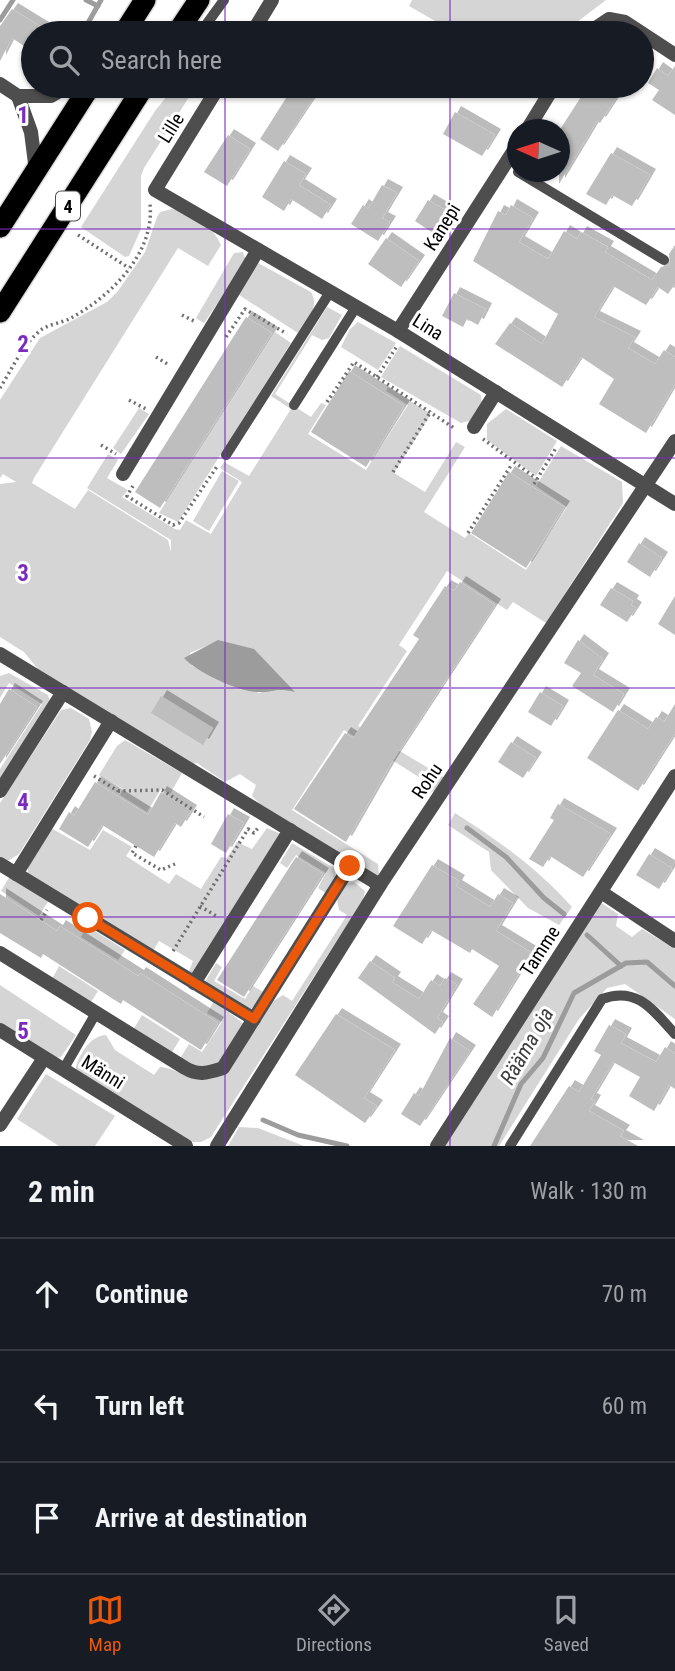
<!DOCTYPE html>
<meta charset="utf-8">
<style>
:root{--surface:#171b24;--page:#20242c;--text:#f1f3f6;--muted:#9ea1a6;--line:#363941;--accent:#ea580c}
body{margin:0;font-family:"Roboto Condensed",sans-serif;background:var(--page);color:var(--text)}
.compass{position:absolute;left:507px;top:119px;width:63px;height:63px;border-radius:50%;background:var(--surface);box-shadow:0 2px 5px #0004;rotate:273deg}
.stop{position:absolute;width:21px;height:21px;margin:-16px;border:5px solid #ea580c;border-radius:50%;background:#fff}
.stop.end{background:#ea580c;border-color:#fff;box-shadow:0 2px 7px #0008}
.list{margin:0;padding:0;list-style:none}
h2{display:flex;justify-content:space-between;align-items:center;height:91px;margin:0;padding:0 28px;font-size:30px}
h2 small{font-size:23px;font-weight:400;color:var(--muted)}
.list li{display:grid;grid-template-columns:46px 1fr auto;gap:21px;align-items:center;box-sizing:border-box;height:112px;padding:0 28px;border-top:2px solid var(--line)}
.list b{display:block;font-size:26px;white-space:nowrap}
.list em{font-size:23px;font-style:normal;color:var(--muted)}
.icon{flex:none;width:38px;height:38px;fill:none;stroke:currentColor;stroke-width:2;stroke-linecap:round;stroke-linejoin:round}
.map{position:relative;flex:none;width:675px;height:1146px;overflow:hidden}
.search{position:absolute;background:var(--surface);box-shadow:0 2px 5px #0004;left:21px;right:21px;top:21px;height:77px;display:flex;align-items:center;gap:18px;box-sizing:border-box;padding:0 24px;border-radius:38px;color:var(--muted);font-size:26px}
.sheet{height:427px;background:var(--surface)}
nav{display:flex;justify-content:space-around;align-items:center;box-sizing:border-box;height:98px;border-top:2px solid var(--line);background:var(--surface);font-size:19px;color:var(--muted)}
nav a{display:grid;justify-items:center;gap:4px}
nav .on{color:var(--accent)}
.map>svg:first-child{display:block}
.green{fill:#d5d5d5;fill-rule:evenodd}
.water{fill:#9c9c9c}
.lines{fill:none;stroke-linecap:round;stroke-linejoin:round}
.stream{stroke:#9c9c9c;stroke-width:5}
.building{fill:#bebebe;filter:url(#shadow)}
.highway-casing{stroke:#dbdbdb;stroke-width:24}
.path{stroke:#707070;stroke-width:3.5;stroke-dasharray:2 3.5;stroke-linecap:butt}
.lane{stroke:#4e4e4e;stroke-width:10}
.street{stroke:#4e4e4e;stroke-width:14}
.highway{stroke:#000;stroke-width:21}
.route{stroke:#ea580c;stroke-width:9}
.grid{fill:none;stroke:#7b2cbf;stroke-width:2;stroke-opacity:0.55}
.labels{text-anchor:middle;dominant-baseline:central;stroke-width:6;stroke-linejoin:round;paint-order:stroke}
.shield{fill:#fff;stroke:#4c4c4c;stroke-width:2}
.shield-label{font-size:18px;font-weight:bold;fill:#000}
.street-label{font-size:19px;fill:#000;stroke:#fff}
.water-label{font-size:21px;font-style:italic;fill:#3d3d3d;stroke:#fff}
.grid-label{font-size:23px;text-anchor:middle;font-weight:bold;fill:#7b2cbf;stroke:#fff;stroke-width:6;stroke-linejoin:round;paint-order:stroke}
</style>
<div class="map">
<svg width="675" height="1146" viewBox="0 0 675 1146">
<defs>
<filter id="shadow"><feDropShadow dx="6" dy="-6" stdDeviation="0" flood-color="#0004"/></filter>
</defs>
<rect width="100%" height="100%" fill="#fff"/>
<g class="green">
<path d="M412 0H606L577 22 570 33H456L409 6Z"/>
<path d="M175 86H196L144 168 141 176V229L129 256 125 257 81 227 155 111Z"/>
<path d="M172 209C191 212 214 227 221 245L208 266 178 248 34 478 32 483 75 509 88 490 168 540 171 552V540L87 488 108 454 118 460 107 478 128 490 122 497 175 529 180 530 186 520 211 534 242 482 220 468 224 462 249 476 291 409 271 396 327 307 342 315 329 338 322 340 312 335 275 394 311 417 321 403 326 405 308 434 366 470 408 405 386 391 388 387 431 414 394 473 425 492 456 442 465 447 424 512 465 538 469 533 526 570 567 507 536 486 561 446 622 482 623 503 546 623 513 602 507 610 447 571 399 645 407 651 358 726 445 778 437 790 427 794 430 784 344 730 292 810 378 864 379 876 261 805 252 796 256 785 240 774 225 782 197 763 193 764 42 674 24 652 0 637V484L16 482 3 474 0 478V400L40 338 107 302 118 291 145 252 157 217 160 212ZM218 641 279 676 277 687 259 693 192 666 190 653Z"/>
<path d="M243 252 246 261 204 323 196 318 234 253Z"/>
<path d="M258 263 311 292C320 307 307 320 298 333L236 293Z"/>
<path d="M358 322 396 343 378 370 341 347 350 329Z"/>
<path d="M275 332 291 343 178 522 159 513Z"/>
<path d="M400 346 481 395 482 406 473 420 461 423 381 377Z"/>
<path d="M139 408 149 414 121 454 113 448Z"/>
<path d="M506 409 557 441 536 476 487 440V424Z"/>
<path d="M222 471 239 481 209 531 193 521Z"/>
<path d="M9 673 48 695 50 702 0 783V769L42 704 9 683 0 698V676Z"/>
<path d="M71 708 89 719 92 732 90 740 19 854 6 862 0 858V803L61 710Z"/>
<path d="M125 740 182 773 170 794 161 789 147 812 120 795 123 789 99 775 117 746Z"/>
<path d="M455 813C499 841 537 868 572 907L559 925 528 908 491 870 489 852 448 825Z"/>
<path d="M49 827 90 850 103 830 132 847 126 856 169 884 176 874 201 889 221 857 227 858 237 842 252 849 267 828 281 834 193 977 188 974 193 961 159 941 153 951 28 874V862Z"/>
<path d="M292 843 334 868 336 879 327 894 318 888 326 873 296 855 287 868 280 863Z"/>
<path d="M10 876 49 900 39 916 1 891Z"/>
<path d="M354 882 365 891 363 900 211 1137 201 1142H191L75 1072C77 1057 90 1035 106 1035L115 1050 154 1075 160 1067C176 1068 186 1079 201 1080 225 1082 258 1021 272 1002L283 995 292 1001 347 915 339 910 337 899 345 884Z"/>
<path d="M600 902 618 914 616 926 632 937 642 929 675 949V1019L625 984 607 988 579 1019 499 1146H443Z"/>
<path d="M87 926 125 950 118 960 81 937Z"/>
<path d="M216 963 222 967 214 981 245 999 253 986 265 993 251 1009 205 982Z"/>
<path d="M59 966 98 991 91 1002 52 979Z"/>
<path d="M0 985 76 1035 61 1057 55 1058 0 1024Z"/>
<path d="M214 1001 244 1024 220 1061 207 1069 179 1060 189 1044 202 1052 222 1022 207 1013Z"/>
<path d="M142 1015 180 1039 171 1054 133 1030Z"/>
<path d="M46 1074 115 1116 95 1146H59L17 1119Z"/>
<path d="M239 1127 258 1128 304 1146H228Z"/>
</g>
<path class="water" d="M218 640 254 649 295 692C274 687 274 693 258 692 239 692 196 672 184 658Z"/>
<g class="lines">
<g class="stream">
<path d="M86 0 98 6"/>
<path d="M0 20 13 0"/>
<path d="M84 30 101 0"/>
<path d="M467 828 506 857 544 898 564 914"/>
<path d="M587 935 621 966"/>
<path d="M263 1120 298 1135 347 1146"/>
<path d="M494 1146 521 1084 543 1058 574 993 626 963 647 962 675 986"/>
</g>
</g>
<g class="building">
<path d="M12 9 51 33H33V52L12 38 0 61V26Z"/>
<path d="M675 66V115L652 100 659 90 648 83 657 68 668 76Z"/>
<path d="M273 86H303L316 94 278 151 260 139 288 95Z"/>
<path d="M588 86H624L600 123 597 121 559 184V131Z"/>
<path d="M455 112 495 135 482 156 443 134Z"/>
<path d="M228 135 250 149 227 186 204 172Z"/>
<path d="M611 153 650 175 632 206 612 195 606 205 586 194Z"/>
<path d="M284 161 306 174 299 185 331 205 322 219 291 199 284 211 262 197Z"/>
<path d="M382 185 397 193 382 218 390 222 378 241 351 224 363 205 368 209Z"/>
<path d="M428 200 447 211 433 233 415 221Z"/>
<path d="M511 205 533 218 519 242 548 259 564 231 577 239 581 232 608 247 605 252 652 280 661 267 670 265 669 254 675 245V284L668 294 658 287 646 305 613 286 594 317 635 337 628 348 655 364 664 350 675 357V384L646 433 599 404 614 379 581 357 562 387 495 344 510 323 542 344 558 314 473 261 498 211 506 215Z"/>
<path d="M386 238 419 261 401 287 368 264Z"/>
<path d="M454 293 486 309 478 325 467 319 463 327 442 316Z"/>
<path d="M246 317 272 333 160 508 135 492Z"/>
<path d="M349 371 404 406 366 467 311 432Z"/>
<path d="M509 472 564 507 526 568 471 533Z"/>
<path d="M639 543 662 558 650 577 627 562Z"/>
<path d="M460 582 495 605 392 762 346 842 294 809 345 733 353 738 419 639 413 635 445 586 454 591Z"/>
<path d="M611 588 633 601 631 605 636 608 627 622 600 605Z"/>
<path d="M675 596V635L658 624Z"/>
<path d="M578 640 603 659 593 675 624 694 613 712 572 686 581 673 564 663Z"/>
<path d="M9 689 37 707 0 764V704Z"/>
<path d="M540 692 563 706 551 726 528 712Z"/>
<path d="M161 696 213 728 203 745 151 713Z"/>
<path d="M675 704V733L638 791 587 758 618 710 648 729 656 717 664 722Z"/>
<path d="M511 742 536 758 523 778 498 762Z"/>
<path d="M95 782 148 815 161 792 191 811 181 827 175 823 154 857 102 825 88 847 59 829 69 812 74 816Z"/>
<path d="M558 804 611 834 583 877 550 856 543 867 529 859 554 820 550 818Z"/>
<path d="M228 814 244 823 226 853 211 844Z"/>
<path d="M649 854 672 868 659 889 636 875Z"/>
<path d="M296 857 323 874 244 997 217 980Z"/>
<path d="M432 865 459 881 456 886 490 907 498 894 513 903 496 931 532 953 492 1017 473 1004 499 966 472 949 470 953 431 930 422 944 393 926Z"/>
<path d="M0 894 57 931 60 926 138 976 140 973 218 1023 201 1050 123 1000 121 1004 43 954 41 958 0 933Z"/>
<path d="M370 961 395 978 392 982 419 999 431 980 440 986 445 978 457 985 437 1018 443 1022 435 1034 358 978Z"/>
<path d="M336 1014 395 1050 364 1098 377 1106 365 1123 295 1075Z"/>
<path d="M609 1025 626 1034 621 1043 656 1062 665 1047 675 1054V1089L669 1085 654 1111 629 1096 640 1077 613 1062 591 1099 595 1101 589 1111 624 1131 620 1136 638 1146H530L569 1086 579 1092 601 1055 594 1051Z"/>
<path d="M450 1038 470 1051 420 1126 401 1114 414 1093 419 1096Z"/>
</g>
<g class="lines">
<defs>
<g id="highway">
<path d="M124 33 145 0"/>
<path d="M177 33 199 0"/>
<path d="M0 227 90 86"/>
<path d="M0 312 144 86"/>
</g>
</defs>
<use href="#highway" class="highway-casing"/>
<g class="path">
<path d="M222 33 226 24"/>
<path d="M78 235 129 268"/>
<path d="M182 315 196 322"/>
<path d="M226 337 245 309 287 334"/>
<path d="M156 357 169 365"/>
<path d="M377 377 397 346"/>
<path d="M0 388C12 369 23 344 41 330 49 324 62 323 71 318 111 296 155 253 150 204"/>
<path d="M129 400 146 409"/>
<path d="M327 402 354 362 454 428"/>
<path d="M483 439 537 479"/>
<path d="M101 445 116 454"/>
<path d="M393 472 431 411"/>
<path d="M534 484 556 448"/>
<path d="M133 486 127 496 173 525 179 523 218 465"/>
<path d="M468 533 512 464"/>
<path d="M94 776 118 791 116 795"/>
<path d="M118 791 162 790 204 817"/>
<path d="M136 846 132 853 161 870 175 864"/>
<path d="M200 906 216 916"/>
<path d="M41 920 47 910"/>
<path d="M173 951 248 829 254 833 258 828"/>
</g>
<g class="lane">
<path d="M200 33 224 0"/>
<path d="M518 172 664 260"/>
<path d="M294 405 356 307"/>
<path d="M226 455 330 292"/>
<path d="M63 1070 96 1013"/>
<path d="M510 1146 602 999C637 986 653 1010 675 1034"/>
</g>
<g class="street">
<path d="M252 33 272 0"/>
<path d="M588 33 609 19 625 22 675 55"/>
<path d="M0 84 18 96"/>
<path d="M219 86 155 190 398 331 675 504"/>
<path d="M527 130 554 86"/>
<path d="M36 171 31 132 18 96H51L68 86"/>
<path d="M398 331 518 144"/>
<path d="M474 427 496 392"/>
<path d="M123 474 258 250"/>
<path d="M0 654 380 885"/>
<path d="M0 791 63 692"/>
<path d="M0 864 254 1019"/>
<path d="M16 874 111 721"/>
<path d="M601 892 675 941"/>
<path d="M0 953 185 1068C199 1076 207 1073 223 1068L350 866"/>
<path d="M194 983 290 830"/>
<path d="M0 1030 186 1146"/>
<path d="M0 1125 44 1058"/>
<path d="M217 1146 380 885 675 441"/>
<path d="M437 1146 675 776"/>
</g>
<use href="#highway" class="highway"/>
</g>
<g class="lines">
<path class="route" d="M88 918 254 1019 350 866"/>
</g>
<path class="grid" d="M225 0V33M450 0V33M225 86V1146M450 86V1146M0 229H675M0 458H675M0 688H675M0 917H675"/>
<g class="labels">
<rect class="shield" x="56" y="191.5" width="24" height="29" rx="5"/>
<g class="shield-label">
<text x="68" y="206">4</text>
</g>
<g class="street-label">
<text transform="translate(171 128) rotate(-58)">Lille</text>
<text transform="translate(442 227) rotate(-58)">Kanepi</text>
<text transform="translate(428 327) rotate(32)">Lina</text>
<text transform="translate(427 781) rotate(-56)">Rohu</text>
<text transform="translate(540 951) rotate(-57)">Tamme</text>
<text transform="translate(103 1072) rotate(32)">Männi</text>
</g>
<g class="water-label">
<text transform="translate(527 1046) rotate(-60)">Rääma oja</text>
</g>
</g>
<g class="grid-label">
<text x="23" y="123">1</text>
<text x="23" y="352">2</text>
<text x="23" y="581">3</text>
<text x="23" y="810">4</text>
<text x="23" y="1039">5</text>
</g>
</svg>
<svg class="compass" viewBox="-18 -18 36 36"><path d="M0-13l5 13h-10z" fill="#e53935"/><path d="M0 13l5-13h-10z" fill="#9ea1a6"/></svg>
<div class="stop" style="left:88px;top:918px"></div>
<div class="stop end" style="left:350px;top:866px"></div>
<div class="search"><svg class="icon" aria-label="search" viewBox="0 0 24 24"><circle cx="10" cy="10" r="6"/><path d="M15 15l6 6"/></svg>Search here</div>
</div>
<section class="sheet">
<h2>2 min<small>Walk · 130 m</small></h2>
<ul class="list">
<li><svg class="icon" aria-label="ahead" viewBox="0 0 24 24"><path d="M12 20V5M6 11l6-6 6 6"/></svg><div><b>Continue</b></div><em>70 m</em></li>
<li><svg class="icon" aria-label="left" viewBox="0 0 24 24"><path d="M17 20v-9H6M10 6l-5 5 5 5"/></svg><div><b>Turn left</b></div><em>60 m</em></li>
<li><svg class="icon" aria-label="arrive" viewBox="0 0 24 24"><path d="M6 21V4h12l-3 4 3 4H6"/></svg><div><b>Arrive at destination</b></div></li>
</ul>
</section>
<nav>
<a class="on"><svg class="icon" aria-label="map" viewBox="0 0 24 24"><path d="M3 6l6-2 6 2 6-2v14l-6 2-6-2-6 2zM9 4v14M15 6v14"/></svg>Map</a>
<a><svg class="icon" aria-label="directions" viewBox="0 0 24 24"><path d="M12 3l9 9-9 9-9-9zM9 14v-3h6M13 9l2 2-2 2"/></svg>Directions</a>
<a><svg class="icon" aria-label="saved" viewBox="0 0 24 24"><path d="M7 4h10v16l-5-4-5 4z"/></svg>Saved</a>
</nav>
